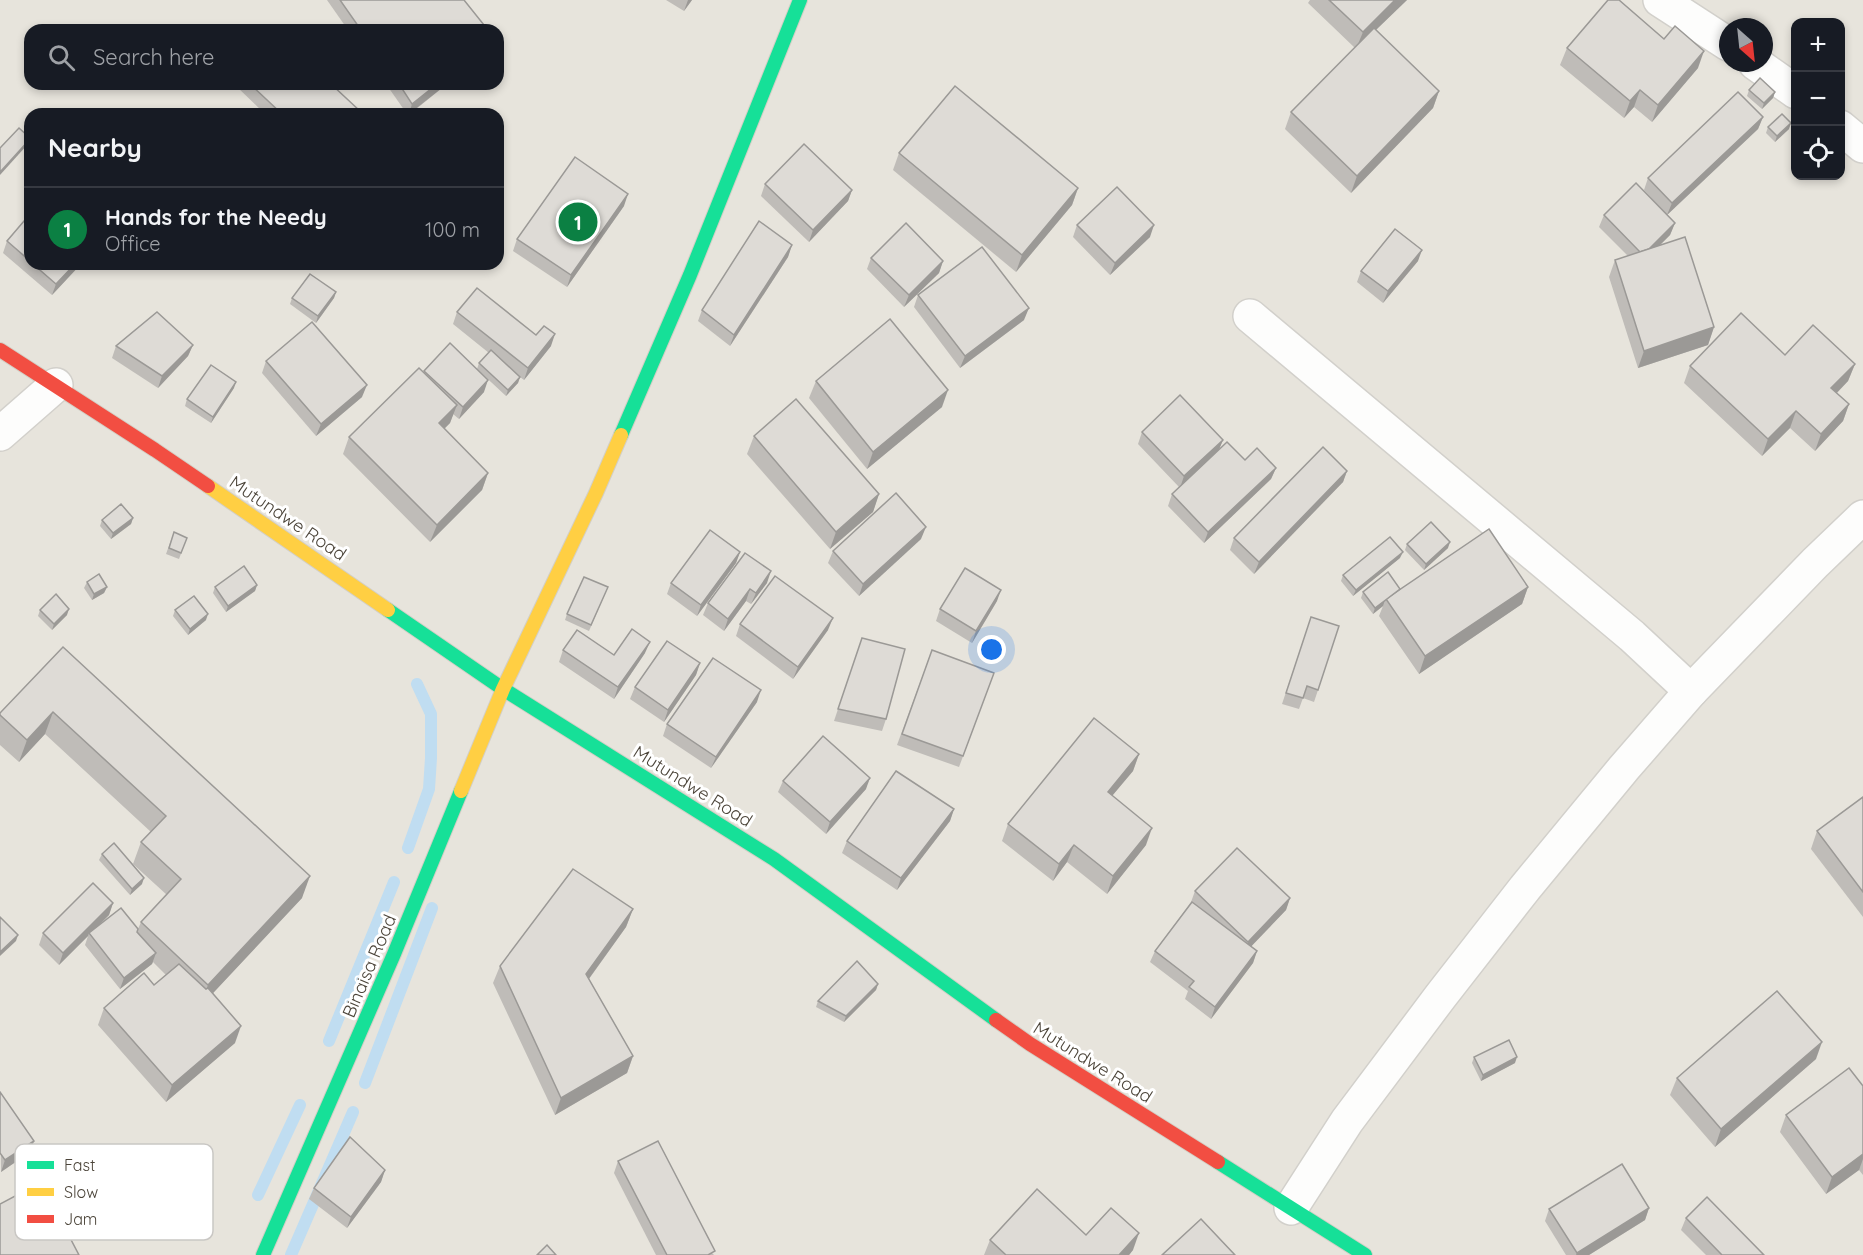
<!DOCTYPE html>
<meta charset="utf-8">
<style>
:root{--surface:#171b24;--page:#242831;--text:#f1f3f6;--muted:#9ea1a6;--line:#363941;--accent:#0b8043}
body{margin:0;font-family:Quicksand,sans-serif;background:var(--page);color:var(--text)}
.controls{position:absolute;right:18px;top:18px;display:grid;overflow:hidden;border-radius:12px;box-shadow:0 3px 9px #0003}
.controls button{width:54px;height:54px;display:grid;place-items:center;padding:0;border:0;border-bottom:2px solid var(--line);background:var(--surface);color:var(--text);font:30px sans-serif}
.compass{position:absolute;left:1719px;top:18px;width:54px;height:54px;border-radius:50%;background:var(--surface);box-shadow:0 3px 9px #0003;rotate:153deg}
.you{position:absolute;left:992px;top:650px;width:21px;height:21px;margin:-15px;border:4px solid #fff;border-radius:50%;background:#1a73e8;box-shadow:0 0 0 9px #1a73e833}
.badge{display:grid;place-items:center;width:39px;height:39px;border-radius:50%;background:var(--accent);color:#fff;font-size:20px;font-weight:700}
.pin{position:absolute;translate:-50% -50%;border:3px solid #fff;box-shadow:0 2px 6px #0006}
.list{margin:0;padding:0;list-style:none}
h2{display:flex;justify-content:space-between;align-items:center;height:78px;margin:0;padding:0 24px;font-size:26px}
h2 small{font-size:20px;font-weight:400;color:var(--muted)}
.list li{display:grid;grid-template-columns:39px 1fr auto;gap:18px;align-items:center;box-sizing:border-box;height:84px;padding:0 24px;border-top:2px solid var(--line)}
.list b{display:block;font-size:22px;white-space:nowrap}
.list p{margin:0;font-size:20px;white-space:nowrap;color:var(--muted)}
.list em{font-size:20px;font-style:normal;color:var(--muted)}
.icon{flex:none;width:33px;height:33px;fill:none;stroke:currentColor;stroke-width:2;stroke-linecap:round;stroke-linejoin:round}
.map{position:relative;flex:none;width:1863px;height:1255px;overflow:hidden}
.search{position:absolute;background:var(--surface);box-shadow:0 3px 9px #0003;left:24px;top:24px;width:480px;height:66px;display:flex;align-items:center;gap:15px;box-sizing:border-box;padding:0 21px;border-radius:18px;color:var(--muted);font-size:22px}
.panel{position:absolute;background:var(--surface);box-shadow:0 3px 9px #0003;left:24px;top:108px;width:480px;height:162px;border-radius:18px}
.map>svg:first-child{display:block}
.residential{fill:#e7e4dc;fill-rule:evenodd}
.lines{fill:none;stroke-linecap:round;stroke-linejoin:round}
.stream{stroke:#c0ddf1;stroke-width:12}
.street-casing{stroke:#d2d0cb;stroke-width:36}
.fast-casing{stroke:#d3cfc5;stroke-width:16}
.slow-casing{stroke:#d3cfc5;stroke-width:16}
.jam-casing{stroke:#d3cfc5;stroke-width:16}
.street{stroke:#fdfdfc;stroke-width:33}
.fast{stroke:#16e098;stroke-width:14}
.slow{stroke:#ffcf43;stroke-width:14}
.jam{stroke:#f24e42;stroke-width:14}
.wall{fill:#bfbcb8}
.shaded-wall{fill:#9b9996}
.building{fill:#dedbd6;stroke:#9b9996;stroke-width:1.5}
.labels{text-anchor:middle;dominant-baseline:central;stroke-width:6;stroke-linejoin:round;paint-order:stroke}
.street-label{font-size:18px;fill:#4b4439;stroke:#fff}
.key{fill:#fff;stroke:#c9c7c4;stroke-width:1.5}
.key-label{font-size:16px;fill:#4b4439}
</style>
<div class="map">
<svg width="1863" height="1255" viewBox="0 0 1863 1255">
<rect width="100%" height="100%" fill="#f4f2ee"/>
<path class="residential" d="M0 0H1863V1255H0ZM1796 22H1840V176H1796ZM1728 27H1764V63H1728ZM30 30H498V84H30ZM30 114H498V264H30Z"/>
<g class="lines">
<g class="stream">
<path d="M408 848 429 789 431 758V714L417 684"/>
<path d="M329 1041 394 882"/>
<path d="M365 1083 432 908"/>
<path d="M258 1195 300 1105"/>
<path d="M291 1255 353 1112"/>
</g>
<defs>
<g id="street">
<path d="M1660 0 1728 44"/>
<path d="M1755 63 1796 92"/>
<path d="M1840 127 1863 146"/>
<path d="M1250 316 1632 636 1691 691"/>
<path d="M0 434 56 385"/>
<path d="M1291 1208 1347 1121 1440 997 1525 888 1624 768 1691 691 1815 563 1863 517"/>
</g>
<g id="fast">
<path d="M621 435 690 275 800 0"/>
<path d="M388 610 503 689 774 859 996 1020"/>
<path d="M1218 1162 1365 1255"/>
<path d="M263 1255 394 954 461 791"/>
</g>
<g id="slow">
<path d="M208 486 388 610"/>
<path d="M461 791 503 689 596 493 621 435"/>
</g>
<g id="jam">
<path d="M0 350 155 450 208 486"/>
<path d="M996 1020 1030 1044 1218 1162"/>
</g>
</defs>
<use href="#street" class="street-casing"/>
<use href="#fast" class="fast-casing"/>
<use href="#slow" class="slow-casing"/>
<use href="#jam" class="jam-casing"/>
<use href="#street" class="street"/>
<use href="#fast" class="fast"/>
<use href="#slow" class="slow"/>
<use href="#jam" class="jam"/>
</g>
<g class="wall">
<path d="M327 0H464L488 30H348Z"/>
<path d="M666 0H692L684 11Z"/>
<path d="M1310 0H1407L1376 30 1439 91 1433 108 1351 193 1285 129 1291 112 1355 48 1308 3Z"/>
<path d="M1567 48 1698 68 1652 122 1634 107 1624 118 1560 65Z"/>
<path d="M235 84H331L361 112 360 114H265L235 85Z"/>
<path d="M386 84H447L410 114H407Z"/>
<path d="M1749 90 1775 92 1773 98 1762 109 1747 96Z"/>
<path d="M1763 117 1758 129 1667 215 1644 190 1648 178Z"/>
<path d="M1768 127 1789 129 1775 142 1766 133Z"/>
<path d="M899 153 1078 188 1072 205 1016 272 893 170Z"/>
<path d="M765 184 852 190 848 201 809 242 761 196Z"/>
<path d="M624 206 567 287 513 251 517 239Z"/>
<path d="M30 214V264H81L52 295 3 253 7 241Z"/>
<path d="M1604 215 1675 223 1670 235 1660 245 1714 327 1708 345 1638 368 1609 277 1615 260 1628 256 1599 227Z"/>
<path d="M1077 225 1150 237 1110 275 1073 237Z"/>
<path d="M792 245 788 257 730 346 698 321 702 310Z"/>
<path d="M871 258 943 261 939 273 904 307 867 269Z"/>
<path d="M1418 261 1383 303 1357 282 1361 271Z"/>
<path d="M163 264H172L168 269Z"/>
<path d="M336 292 334 298 316 323 290 304 292 298Z"/>
<path d="M918 295 1024 320 960 368 914 307Z"/>
<path d="M457 312 536 335 551 346 524 380 520 377 518 383 506 396 477 369 479 363 489 353 453 324Z"/>
<path d="M193 345 188 356 158 388 112 358 116 346Z"/>
<path d="M1785 355 1855 364 1848 381 1837 393 1849 404 1843 421 1815 451 1790 428 1762 456 1684 383 1690 366Z"/>
<path d="M266 361 362 397 316 436 262 373Z"/>
<path d="M424 371 484 392 459 419 453 414 450 423 444 429 488 473 482 490 430 542 343 454 349 437 424 373Z"/>
<path d="M816 381 942 407 867 469 809 398Z"/>
<path d="M234 388 211 423 185 406 187 399Z"/>
<path d="M1142 432 1223 440 1219 449 1245 460 1276 468 1271 479 1204 543 1168 506 1172 494 1179 487 1138 444Z"/>
<path d="M754 436 879 494 873 512 830 549 747 454Z"/>
<path d="M1347 471 1343 482 1254 574 1230 550 1234 538Z"/>
<path d="M133 518 131 524 111 539 100 526 102 520Z"/>
<path d="M174 532 187 538 179 559 166 554Z"/>
<path d="M921 539 859 596 828 563 833 551Z"/>
<path d="M1407 544 1448 548 1424 570 1405 550Z"/>
<path d="M740 552 736 563 697 616 667 594 671 583Z"/>
<path d="M1400 558 1353 596 1341 581 1343 575Z"/>
<path d="M87 582 107 587 104 593 92 600 84 588Z"/>
<path d="M767 583 751 604 746 601 724 631 703 615 708 603Z"/>
<path d="M257 585 255 591 226 612 213 593 215 587Z"/>
<path d="M608 587 589 631 565 620 567 614Z"/>
<path d="M1528 587 1522 604 1419 674 1379 616 1383 606 1373 614 1361 598 1363 592 1400 589Z"/>
<path d="M997 601 972 643 936 621 940 609Z"/>
<path d="M40 610 67 615 52 630 38 616Z"/>
<path d="M175 610 206 620 188 635 173 616Z"/>
<path d="M1311 617 1318 690 1314 702 1303 698 1299 709 1282 704Z"/>
<path d="M740 624 828 630 793 679 736 636Z"/>
<path d="M862 638 886 719 882 731 834 721Z"/>
<path d="M63 647 302 898 213 993 235 1043 166 1102 98 1025 104 1008 154 985 166 975 153 962 152 964 120 989 85 945 88 936 59 965 39 945 43 933 113 903 109 915 98 926 138 929 141 922 167 895 133 864 141 842 151 832 45 734 19 762 0 745V713Z"/>
<path d="M563 650 614 655 645 653 614 699 559 662Z"/>
<path d="M932 650 994 673 959 767 897 745Z"/>
<path d="M700 663 696 675 664 722 630 699 635 687Z"/>
<path d="M757 702 711 768 663 736 667 724Z"/>
<path d="M1139 754 1133 771 1112 796 1146 845 1107 894 1067 862 1053 881 1002 841 1008 824Z"/>
<path d="M783 781 866 789 826 834 778 792Z"/>
<path d="M1863 797V917L1811 849 1817 831Z"/>
<path d="M954 809 950 821 897 890 842 853 847 841Z"/>
<path d="M102 854 142 884 130 895 99 860Z"/>
<path d="M1195 891 1290 898 1286 910 1251 946 1257 951 1253 963 1211 1019 1185 999 1188 991 1150 962 1155 951 1191 902Z"/>
<path d="M633 909 626 927 589 979 633 1056 627 1073 555 1115 493 983 500 966Z"/>
<path d="M878 984 876 990 844 1022 816 1007 818 1001Z"/>
<path d="M1474 1057 1515 1063 1481 1081 1472 1063Z"/>
<path d="M1816 1059 1715 1147 1670 1095 1677 1078Z"/>
<path d="M1863 1086V1175L1859 1170 1826 1194 1780 1132 1786 1115Z"/>
<path d="M0 1092 34 1141 30 1152 1 1172Z"/>
<path d="M618 1161 714 1255H656L614 1173Z"/>
<path d="M385 1170 381 1182 347 1228 309 1199 314 1188Z"/>
<path d="M1649 1208 1645 1220 1589 1255H1566L1545 1221 1549 1209Z"/>
<path d="M1686 1218 1764 1255H1706L1681 1230Z"/>
<path d="M1086 1235 1133 1250 1129 1255H984L990 1240Z"/>
</g>
<g class="shaded-wall">
<path d="M688 0H692L684 11Z"/>
<path d="M1395 0H1407L1356 49 1363 32Z"/>
<path d="M1704 51 1698 68 1652 122 1658 105Z"/>
<path d="M437 84H447L409 114 412 104Z"/>
<path d="M1640 90 1634 107 1624 118 1630 101Z"/>
<path d="M1439 91 1433 108 1351 193 1357 176Z"/>
<path d="M1775 92 1773 98 1762 109 1764 103Z"/>
<path d="M1763 117 1758 129 1667 215 1672 203Z"/>
<path d="M1791 123 1789 129 1775 142 1777 136Z"/>
<path d="M30 139 28 144 0 175V172Z"/>
<path d="M1078 188 1072 205 1016 272 1022 255Z"/>
<path d="M852 190 848 201 809 242 813 230Z"/>
<path d="M628 194 624 206 567 287 571 275Z"/>
<path d="M1675 223 1670 235 1638 267 1643 255Z"/>
<path d="M1154 225 1150 237 1110 275 1115 263Z"/>
<path d="M792 245 788 257 730 346 734 335Z"/>
<path d="M1422 250 1418 261 1383 303 1388 291Z"/>
<path d="M943 261 939 273 904 307 909 295Z"/>
<path d="M75 264H81L52 295 56 284Z"/>
<path d="M336 292 334 298 316 323 318 316Z"/>
<path d="M1029 308 1024 320 960 368 965 356Z"/>
<path d="M1714 327 1708 345 1638 368 1644 351Z"/>
<path d="M555 334 551 346 524 380 528 368Z"/>
<path d="M193 345 188 356 158 388 162 376Z"/>
<path d="M1855 364 1848 381 1825 405 1831 388Z"/>
<path d="M520 377 518 383 506 396 508 390Z"/>
<path d="M488 380 484 392 459 419 463 407Z"/>
<path d="M236 382 234 388 211 423 213 417Z"/>
<path d="M367 385 362 397 316 436 321 424Z"/>
<path d="M948 390 942 407 867 469 873 452Z"/>
<path d="M1849 404 1843 421 1815 451 1821 434Z"/>
<path d="M457 405 450 423 433 440 439 423Z"/>
<path d="M1796 411 1790 428 1762 456 1768 439Z"/>
<path d="M1223 440 1218 452 1180 488 1184 476Z"/>
<path d="M1276 468 1271 479 1204 543 1208 532Z"/>
<path d="M1347 471 1343 482 1254 574 1259 562Z"/>
<path d="M488 473 482 490 430 542 437 525Z"/>
<path d="M879 494 873 512 830 549 836 532Z"/>
<path d="M133 518 131 524 111 539 113 533Z"/>
<path d="M926 527 921 539 859 596 863 584Z"/>
<path d="M1450 542 1448 548 1424 570 1426 564Z"/>
<path d="M740 552 736 563 697 616 701 605Z"/>
<path d="M1403 552 1400 558 1353 596 1356 590Z"/>
<path d="M771 571 767 583 751 604 756 593Z"/>
<path d="M257 585 255 591 226 612 228 606Z"/>
<path d="M107 587 104 593 92 600 94 594Z"/>
<path d="M1528 587 1522 604 1419 674 1425 656Z"/>
<path d="M750 589 746 601 724 631 728 619Z"/>
<path d="M1001 590 997 601 972 643 976 631Z"/>
<path d="M1385 600 1383 606 1373 614 1375 608Z"/>
<path d="M69 609 67 615 52 630 54 624Z"/>
<path d="M208 614 206 620 188 635 190 629Z"/>
<path d="M833 618 828 630 793 679 798 667Z"/>
<path d="M650 642 645 653 614 699 618 687Z"/>
<path d="M700 663 696 675 664 722 668 710Z"/>
<path d="M761 690 757 702 711 768 716 757Z"/>
<path d="M53 712 45 734 19 762 27 740Z"/>
<path d="M1139 754 1133 771 1101 809 1108 792Z"/>
<path d="M870 778 866 789 826 834 830 822Z"/>
<path d="M954 809 950 821 897 890 901 878Z"/>
<path d="M1152 828 1146 845 1107 894 1113 876Z"/>
<path d="M1074 845 1067 862 1053 881 1059 864Z"/>
<path d="M310 876 302 898 200 1007 208 985Z"/>
<path d="M144 878 142 884 130 895 132 889Z"/>
<path d="M1290 898 1286 910 1244 954 1248 942Z"/>
<path d="M113 903 109 915 90 934 89 933 88 936 59 965 63 953Z"/>
<path d="M633 909 626 927 580 991 586 974Z"/>
<path d="M18 935 16 941 0 956V952Z"/>
<path d="M1257 951 1253 963 1211 1019 1215 1007Z"/>
<path d="M156 953 152 964 120 989 124 978Z"/>
<path d="M878 984 876 990 844 1022 846 1016Z"/>
<path d="M241 1026 235 1043 166 1102 172 1085Z"/>
<path d="M1822 1042 1816 1059 1715 1147 1721 1129Z"/>
<path d="M633 1056 627 1073 555 1115 561 1098Z"/>
<path d="M1517 1057 1515 1063 1481 1081 1483 1075Z"/>
<path d="M34 1141 30 1152 1 1172 5 1160Z"/>
<path d="M1863 1154V1159L1859 1170 1826 1194 1832 1177Z"/>
<path d="M385 1170 381 1182 347 1228 351 1217Z"/>
<path d="M1649 1208 1645 1220 1589 1255H1576L1577 1253Z"/>
<path d="M88 1220 84 1232 62 1243 67 1232Z"/>
<path d="M1139 1233 1133 1250 1129 1255H1119Z"/>
</g>
<g class="building">
<path d="M340 0H464L488 30H361Z"/>
<path d="M1329 0H1395L1363 32Z"/>
<path d="M1608 0H1619L1664 39 1675 26 1704 51 1658 105 1640 90 1630 101 1567 48Z"/>
<path d="M1374 28 1439 91 1357 176 1291 112Z"/>
<path d="M1760 78 1775 92 1764 103 1749 90Z"/>
<path d="M250 84H331L361 112 359 114H282Z"/>
<path d="M399 84H437L412 104Z"/>
<path d="M955 86 1078 188 1022 255 899 153Z"/>
<path d="M1738 92 1763 117 1672 203 1648 178Z"/>
<path d="M1782 114 1791 123 1777 136 1768 127Z"/>
<path d="M19 128 30 138V139L0 172V148Z"/>
<path d="M804 144 852 190 813 230 765 184Z"/>
<path d="M575 157 628 194 571 275 517 239Z"/>
<path d="M1636 183 1675 223 1649 249 1640 252 1604 215Z"/>
<path d="M1117 187 1154 225 1115 263 1077 225Z"/>
<path d="M30 214V261L7 241Z"/>
<path d="M759 221 792 245 734 335 702 310Z"/>
<path d="M906 223 943 261 909 295 871 258Z"/>
<path d="M1395 229 1422 250 1388 291 1361 271Z"/>
<path d="M1685 237 1714 327 1644 351 1615 260Z"/>
<path d="M982 247 1029 308 965 356 918 295Z"/>
<path d="M33 264H75L56 284Z"/>
<path d="M310 274 336 292 318 316 292 298Z"/>
<path d="M477 288 536 335 544 326 555 334 528 368 457 312Z"/>
<path d="M157 312 193 345 162 376 116 346Z"/>
<path d="M1741 313 1785 355 1813 325 1855 364 1831 388 1849 404 1821 434 1796 411 1768 439 1690 366Z"/>
<path d="M890 319 948 390 873 452 816 381Z"/>
<path d="M312 322 367 385 321 424 266 361Z"/>
<path d="M450 343 488 380 463 407 424 371Z"/>
<path d="M491 350 520 377 508 390 479 363Z"/>
<path d="M211 365 236 382 213 417 187 399Z"/>
<path d="M419 368 457 405 439 423 488 473 437 525 349 437Z"/>
<path d="M1180 395 1223 440 1184 476 1142 432Z"/>
<path d="M796 399 879 494 836 532 754 436Z"/>
<path d="M1227 442 1245 460 1257 448 1276 468 1208 532 1172 494Z"/>
<path d="M1323 447 1347 471 1259 562 1234 538Z"/>
<path d="M896 493 926 527 863 584 833 551Z"/>
<path d="M121 504 133 518 113 533 102 520Z"/>
<path d="M1431 522 1450 542 1426 564 1407 544Z"/>
<path d="M1489 529 1528 587 1425 656 1386 599Z"/>
<path d="M710 530 740 552 701 605 671 583Z"/>
<path d="M174 532 187 538 181 553 169 548Z"/>
<path d="M1390 537 1403 552 1356 590 1343 575Z"/>
<path d="M745 553 771 571 756 593 750 589 728 619 708 603Z"/>
<path d="M244 566 257 585 228 606 215 587Z"/>
<path d="M965 568 1001 590 976 631 940 609Z"/>
<path d="M1388 572 1400 589 1375 608 1363 592Z"/>
<path d="M99 574 107 587 94 594 87 582Z"/>
<path d="M775 576 833 618 798 667 740 624Z"/>
<path d="M584 577 608 587 591 625 567 614Z"/>
<path d="M56 594 69 609 54 624 40 610Z"/>
<path d="M194 596 208 614 190 629 175 610Z"/>
<path d="M1311 617 1339 626 1318 690 1307 686 1303 698 1286 693Z"/>
<path d="M632 629 650 642 618 687 563 650 577 630 614 655Z"/>
<path d="M862 638 905 649 886 719 838 709Z"/>
<path d="M667 641 700 663 668 710 635 687Z"/>
<path d="M63 647 310 876 208 985 141 922 181 879 141 842 166 816 53 712 27 740 0 715V713Z"/>
<path d="M932 650 994 673 963 756 902 734Z"/>
<path d="M713 658 761 690 716 757 667 724Z"/>
<path d="M1094 718 1139 754 1108 792 1152 828 1113 876 1074 845 1059 864 1008 824Z"/>
<path d="M823 736 870 778 830 822 783 781Z"/>
<path d="M896 771 954 809 901 878 847 841Z"/>
<path d="M1863 797V892L1817 831Z"/>
<path d="M114 843 144 878 132 889 102 854Z"/>
<path d="M1237 848 1290 898 1248 942 1195 891Z"/>
<path d="M573 869 633 909 586 974 633 1056 561 1098 500 966Z"/>
<path d="M93 883 113 903 63 953 43 933Z"/>
<path d="M1192 902 1257 951 1215 1007 1189 987 1194 981 1155 951Z"/>
<path d="M121 908 138 929 137 932 156 953 124 978 89 933Z"/>
<path d="M0 917 18 935 0 952Z"/>
<path d="M857 961 878 984 846 1016 818 1001Z"/>
<path d="M179 964 206 989 208 988 241 1026 172 1085 104 1008 144 973 154 985Z"/>
<path d="M1777 991 1822 1042 1721 1129 1677 1078Z"/>
<path d="M1509 1040 1517 1057 1483 1075 1474 1057Z"/>
<path d="M1849 1068 1863 1086V1154L1832 1177 1786 1115Z"/>
<path d="M0 1092 34 1141 5 1160 0 1153Z"/>
<path d="M350 1137 385 1170 351 1217 314 1188Z"/>
<path d="M658 1141 715 1251 708 1255H667L618 1161Z"/>
<path d="M1622 1164 1649 1208 1577 1253 1549 1209Z"/>
<path d="M62 1171 88 1220 67 1232 79 1255H0V1204Z"/>
<path d="M1037 1189 1086 1235 1111 1208 1139 1233 1119 1255H1006L990 1240Z"/>
<path d="M1707 1197 1764 1255H1722L1686 1218Z"/>
<path d="M1201 1219 1235 1255H1162Z"/>
<path d="M547 1245 556 1255H537Z"/>
</g>
<g class="labels">
<g class="street-label">
<text transform="translate(288 518) rotate(34)">Mutundwe Road</text>
<text transform="translate(693 786) rotate(32)">Mutundwe Road</text>
<text transform="translate(369 966) rotate(-67)">Binaisa Road</text>
<text transform="translate(1093 1062) rotate(32)">Mutundwe Road</text>
</g>
</g>
<rect x="15" y="1144" width="198" height="96" rx="9" class="key"/>
<rect x="27" y="1161" width="27" height="8" fill="#16e098"/>
<rect x="27" y="1188" width="27" height="8" fill="#ffcf43"/>
<rect x="27" y="1215" width="27" height="8" fill="#f24e42"/>
<g class="key-label">
<text x="64" y="1171">Fast</text>
<text x="64" y="1198">Slow</text>
<text x="64" y="1225">Jam</text>
</g>
</svg>
<div class="controls">
<button>+</button>
<button>−</button>
<button><svg class="icon" aria-label="locate" viewBox="0 0 24 24"><circle cx="12" cy="12" r="6"/><path d="M12 2v4M12 18v4M2 12h4M18 12h4"/></svg></button>
</div>
<svg class="compass" viewBox="-18 -18 36 36"><path d="M0-13l5 13h-10z" fill="#e53935"/><path d="M0 13l5-13h-10z" fill="#9ea1a6"/></svg>
<div class="you"></div>
<div class="pin badge" style="left:578px;top:222px">1</div>
<div class="search"><svg class="icon" aria-label="search" viewBox="0 0 24 24"><circle cx="10" cy="10" r="6"/><path d="M15 15l6 6"/></svg>Search here</div>
<section class="panel">
<h2>Nearby<small></small></h2>
<ul class="list">
<li><span class="badge">1</span><div><b>Hands for the Needy</b><p>Office</p></div><em>100 m</em></li>
</ul>
</section>
</div>
